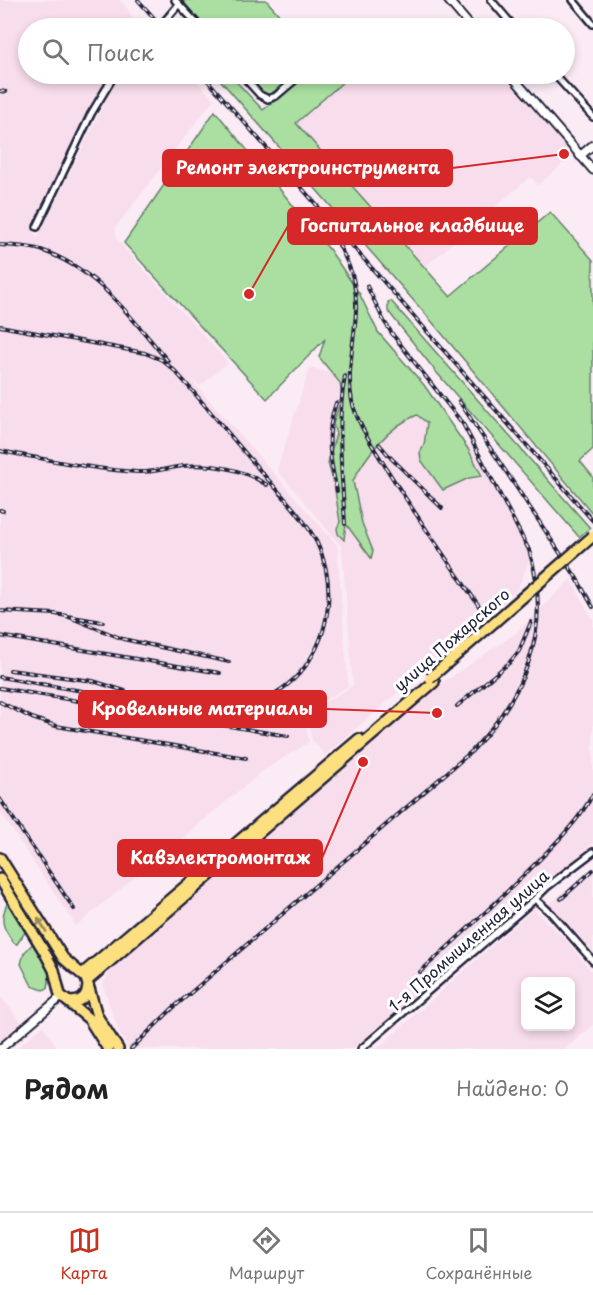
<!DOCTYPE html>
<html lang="ru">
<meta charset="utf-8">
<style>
:root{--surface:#fff;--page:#f6f6f6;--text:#222;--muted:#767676;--line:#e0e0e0;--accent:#c8321e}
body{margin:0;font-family:"Playpen Sans",sans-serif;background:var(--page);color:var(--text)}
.controls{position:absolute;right:18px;bottom:18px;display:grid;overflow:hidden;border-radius:9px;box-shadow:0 3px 9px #0003}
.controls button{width:54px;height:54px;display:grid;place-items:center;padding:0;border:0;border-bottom:2px solid var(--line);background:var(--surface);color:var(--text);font:30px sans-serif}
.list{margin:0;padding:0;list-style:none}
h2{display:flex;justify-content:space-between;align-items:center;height:78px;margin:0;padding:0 24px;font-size:26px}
h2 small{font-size:20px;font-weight:400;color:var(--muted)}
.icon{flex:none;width:33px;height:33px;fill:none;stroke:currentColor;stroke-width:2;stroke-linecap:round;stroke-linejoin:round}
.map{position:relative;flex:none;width:593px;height:1049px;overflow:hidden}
.search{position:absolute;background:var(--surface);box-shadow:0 3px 9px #0003;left:18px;right:18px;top:18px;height:66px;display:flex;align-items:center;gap:15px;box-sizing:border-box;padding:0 21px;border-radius:33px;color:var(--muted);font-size:22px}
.sheet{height:162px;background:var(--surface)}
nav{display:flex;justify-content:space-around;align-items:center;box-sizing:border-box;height:84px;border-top:2px solid var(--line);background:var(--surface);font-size:16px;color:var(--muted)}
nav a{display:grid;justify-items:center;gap:3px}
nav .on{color:var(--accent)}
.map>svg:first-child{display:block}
.built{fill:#f8ddec;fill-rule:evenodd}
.green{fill:#aadfa1;stroke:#66806e;stroke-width:1.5}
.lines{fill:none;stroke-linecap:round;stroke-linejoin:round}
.minor-casing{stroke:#22223b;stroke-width:10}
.tertiary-casing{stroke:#22223b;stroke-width:11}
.primary-casing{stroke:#22223b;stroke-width:14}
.minor{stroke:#fff;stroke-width:5}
.tertiary{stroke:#fff;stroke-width:7}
.primary{stroke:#fce080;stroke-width:9}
.rail-casing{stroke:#22223b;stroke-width:4}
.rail{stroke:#fff;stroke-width:1.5;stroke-dasharray:4.5;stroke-linecap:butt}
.primary-bridge-casing{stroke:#22223b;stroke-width:14;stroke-linecap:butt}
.primary-bridge{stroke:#fce080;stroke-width:9}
.oneway{fill:#9a8a61}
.labels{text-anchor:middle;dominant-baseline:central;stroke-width:6;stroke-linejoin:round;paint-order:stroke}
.street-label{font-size:16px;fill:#22223b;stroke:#fff}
.leader{fill:none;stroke:#d62828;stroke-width:2}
.callout-dot{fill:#d62828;stroke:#fff;stroke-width:2}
.callout{fill:#d62828;stroke:#d62828;stroke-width:2}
.callout-label{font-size:18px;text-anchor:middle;font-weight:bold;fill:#fff}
</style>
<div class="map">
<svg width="593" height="1049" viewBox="0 0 593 1049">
<rect width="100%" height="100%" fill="#fbebf4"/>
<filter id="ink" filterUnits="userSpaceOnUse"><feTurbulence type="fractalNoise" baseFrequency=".0167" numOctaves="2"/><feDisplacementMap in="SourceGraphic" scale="12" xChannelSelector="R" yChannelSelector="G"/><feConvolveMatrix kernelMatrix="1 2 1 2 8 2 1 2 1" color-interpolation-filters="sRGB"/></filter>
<g filter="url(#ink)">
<g class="built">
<path d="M0 0H120L127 8 138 28H28V74H108L31 226 37 239 113 87 126 74H189L214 99 115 228 117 240 228 363 200 386 187 375 337 545 348 686 303 713 309 742 264 770 76 926 0 812Z"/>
<path d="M310 74H502L573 155 538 185 530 177 415 275 267 111Z"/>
<path d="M310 367 344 378 413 416 429 418 471 446 531 556 517 590 325 755 312 740 307 713 353 686 342 547 277 470Z"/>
<path d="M571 579 593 620V843L352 1049H129L119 1032 103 986 111 967 432 690 516 633Z"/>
<path d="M593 868V951L549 904Z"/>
<path d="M533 909 566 940 593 973V1025L565 1049H377ZM526 982H570V1026H526Z"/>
<path d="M0 996 23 1024 0 1043Z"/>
<path d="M43 1026 58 1049H16Z"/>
</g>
<g class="green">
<path d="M182 0H266L291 28H206Z"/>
<path d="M215 74H229L263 110 305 74H352L296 123 450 296 550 212 593 260V449L580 461 593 477V514L428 317Z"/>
<path d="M245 74H295L266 98Z"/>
<path d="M215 111 329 249 359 293 378 332 424 385 468 449 482 476 469 478 443 490 421 460 420 453 424 445 427 423 417 415C389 426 366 455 353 481L362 523 373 551 371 558 346 524 344 540 338 534 337 528 340 522 334 484 328 463 336 434 333 424 342 397 340 383 319 357 325 339 267 399 124 243Z"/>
<path d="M391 301 590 528 579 537 437 373 388 311V302Z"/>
<path d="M8 901 28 928 17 944 14 943C1 926 0 920 8 901Z"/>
<path d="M35 941C44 958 52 969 48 988L43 990 32 986 21 964 24 953Z"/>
</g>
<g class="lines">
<defs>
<g id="minor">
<path d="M175 0 201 28"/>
<path d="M491 0 515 28"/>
<path d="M573 0 593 24"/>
<path d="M159 28 179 4"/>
<path d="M241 74 260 95 268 99 276 96 302 74"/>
<path d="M554 74 593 117"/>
<path d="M37 227 91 114 115 74"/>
<path d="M535 899 552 914 593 961"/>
<path d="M361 1049 535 899 547 887 593 852"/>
</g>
<g id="tertiary">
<path d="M448 0 472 28"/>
<path d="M510 74 593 170"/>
<path d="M580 156 593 145"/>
<path d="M0 1049 61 997"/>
</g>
<g id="primary">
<path d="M0 858 63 958 86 978 97 1016 118 1049"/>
<path d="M0 879 44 951 54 970 60 995 89 1019 108 1049"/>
<path d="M82 974 359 739"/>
<path d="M87 981 434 682"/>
<path d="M67 1001C79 1004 87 998 88 986"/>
</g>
</defs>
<use href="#minor" class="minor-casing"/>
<use href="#tertiary" class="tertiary-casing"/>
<use href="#primary" class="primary-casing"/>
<use href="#minor" class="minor"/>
<use href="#tertiary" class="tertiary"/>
<use href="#primary" class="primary"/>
<defs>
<g id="rail">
<path d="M138 0 163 28"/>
<path d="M202 74 593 521"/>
<path d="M0 91 6 92"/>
<path d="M0 245C14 246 28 246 41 250 99 270 130 317 168 361"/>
<path d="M339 245C345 257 352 270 354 283 362 322 344 361 352 401 357 422 369 440 380 458 411 509 445 557 479 606"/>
<path d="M0 326 145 353 162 360 175 371C201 400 226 431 252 461 273 487 302 513 317 543 336 583 331 633 304 668 277 702 236 713 194 710L0 677"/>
<path d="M459 401 576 577 593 607"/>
<path d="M336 403C325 434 330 460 337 491"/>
<path d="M379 444 391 458 442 508"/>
<path d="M0 451C45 459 91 469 137 472 152 473 168 468 183 466 212 463 243 469 267 485"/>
<path d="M0 510 3 511"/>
<path d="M345 524C342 475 336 425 345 376"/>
<path d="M0 611 55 614 103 622"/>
<path d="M64 615 123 639 229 662"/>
<path d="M0 636 220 673"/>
<path d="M10 670 93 681 125 691"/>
<path d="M0 688 288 736"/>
<path d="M0 702 32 718 56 726 246 758"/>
<path d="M457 706 509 663 519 651 531 622"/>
<path d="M238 715 273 710"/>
<path d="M0 799 74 909"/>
<path d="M561 899 593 870"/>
<path d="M420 972C460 936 500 900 538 861 558 841 580 819 593 794"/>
<path d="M131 1049 173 1008 472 751C526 694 553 627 529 550L463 424 393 335 384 321 367 286"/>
</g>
</defs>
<use href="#rail" class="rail-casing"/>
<use href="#rail" class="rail"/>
<defs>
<path id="primary-bridge" d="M430 678 593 536"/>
</defs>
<use href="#primary-bridge" class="primary-bridge-casing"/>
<use href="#primary-bridge" class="primary-bridge"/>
</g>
<defs><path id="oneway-solid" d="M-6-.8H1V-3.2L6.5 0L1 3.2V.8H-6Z" transform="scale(1.5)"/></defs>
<use class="oneway" href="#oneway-solid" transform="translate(42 925) rotate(-122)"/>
</g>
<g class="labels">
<g class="street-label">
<text transform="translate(451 639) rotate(-41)">улица Пожарского</text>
<text transform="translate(468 940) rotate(-41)">1-я Промышленная улица</text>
</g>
</g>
<path class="leader" d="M564 154L452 168M249 294L288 226M437 713L326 709M363 762L322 858"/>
<g class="callout-dot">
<circle cx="564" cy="154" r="6"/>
<circle cx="249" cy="294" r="6"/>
<circle cx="437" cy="713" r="6"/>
<circle cx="363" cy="762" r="6"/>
</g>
<g class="callout">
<rect x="163" y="150" width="289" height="36" rx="6"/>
<rect x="288" y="208" width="249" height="36" rx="6"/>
<rect x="79" y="691" width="247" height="36" rx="6"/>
<rect x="118" y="840" width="204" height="36" rx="6"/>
</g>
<g class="callout-label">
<text x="308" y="174">Ремонт электроинструмента</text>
<text x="412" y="232">Госпитальное кладбище</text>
<text x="202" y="715">Кровельные материалы</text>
<text x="220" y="864">Кавэлектромонтаж</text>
</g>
</svg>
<div class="controls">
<button><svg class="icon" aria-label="layers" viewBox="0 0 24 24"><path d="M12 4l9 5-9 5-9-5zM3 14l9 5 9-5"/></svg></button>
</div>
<div class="search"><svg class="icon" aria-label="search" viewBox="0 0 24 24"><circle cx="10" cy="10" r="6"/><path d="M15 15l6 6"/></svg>Поиск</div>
</div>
<section class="sheet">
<h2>Рядом<small>Найдено: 0</small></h2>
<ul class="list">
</ul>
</section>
<nav>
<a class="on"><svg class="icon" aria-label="map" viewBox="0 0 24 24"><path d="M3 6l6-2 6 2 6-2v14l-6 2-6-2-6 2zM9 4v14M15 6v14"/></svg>Карта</a>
<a><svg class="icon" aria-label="directions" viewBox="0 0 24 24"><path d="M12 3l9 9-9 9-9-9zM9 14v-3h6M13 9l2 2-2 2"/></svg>Маршрут</a>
<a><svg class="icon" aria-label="saved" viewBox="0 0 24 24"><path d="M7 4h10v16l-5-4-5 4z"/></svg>Сохранённые</a>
</nav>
